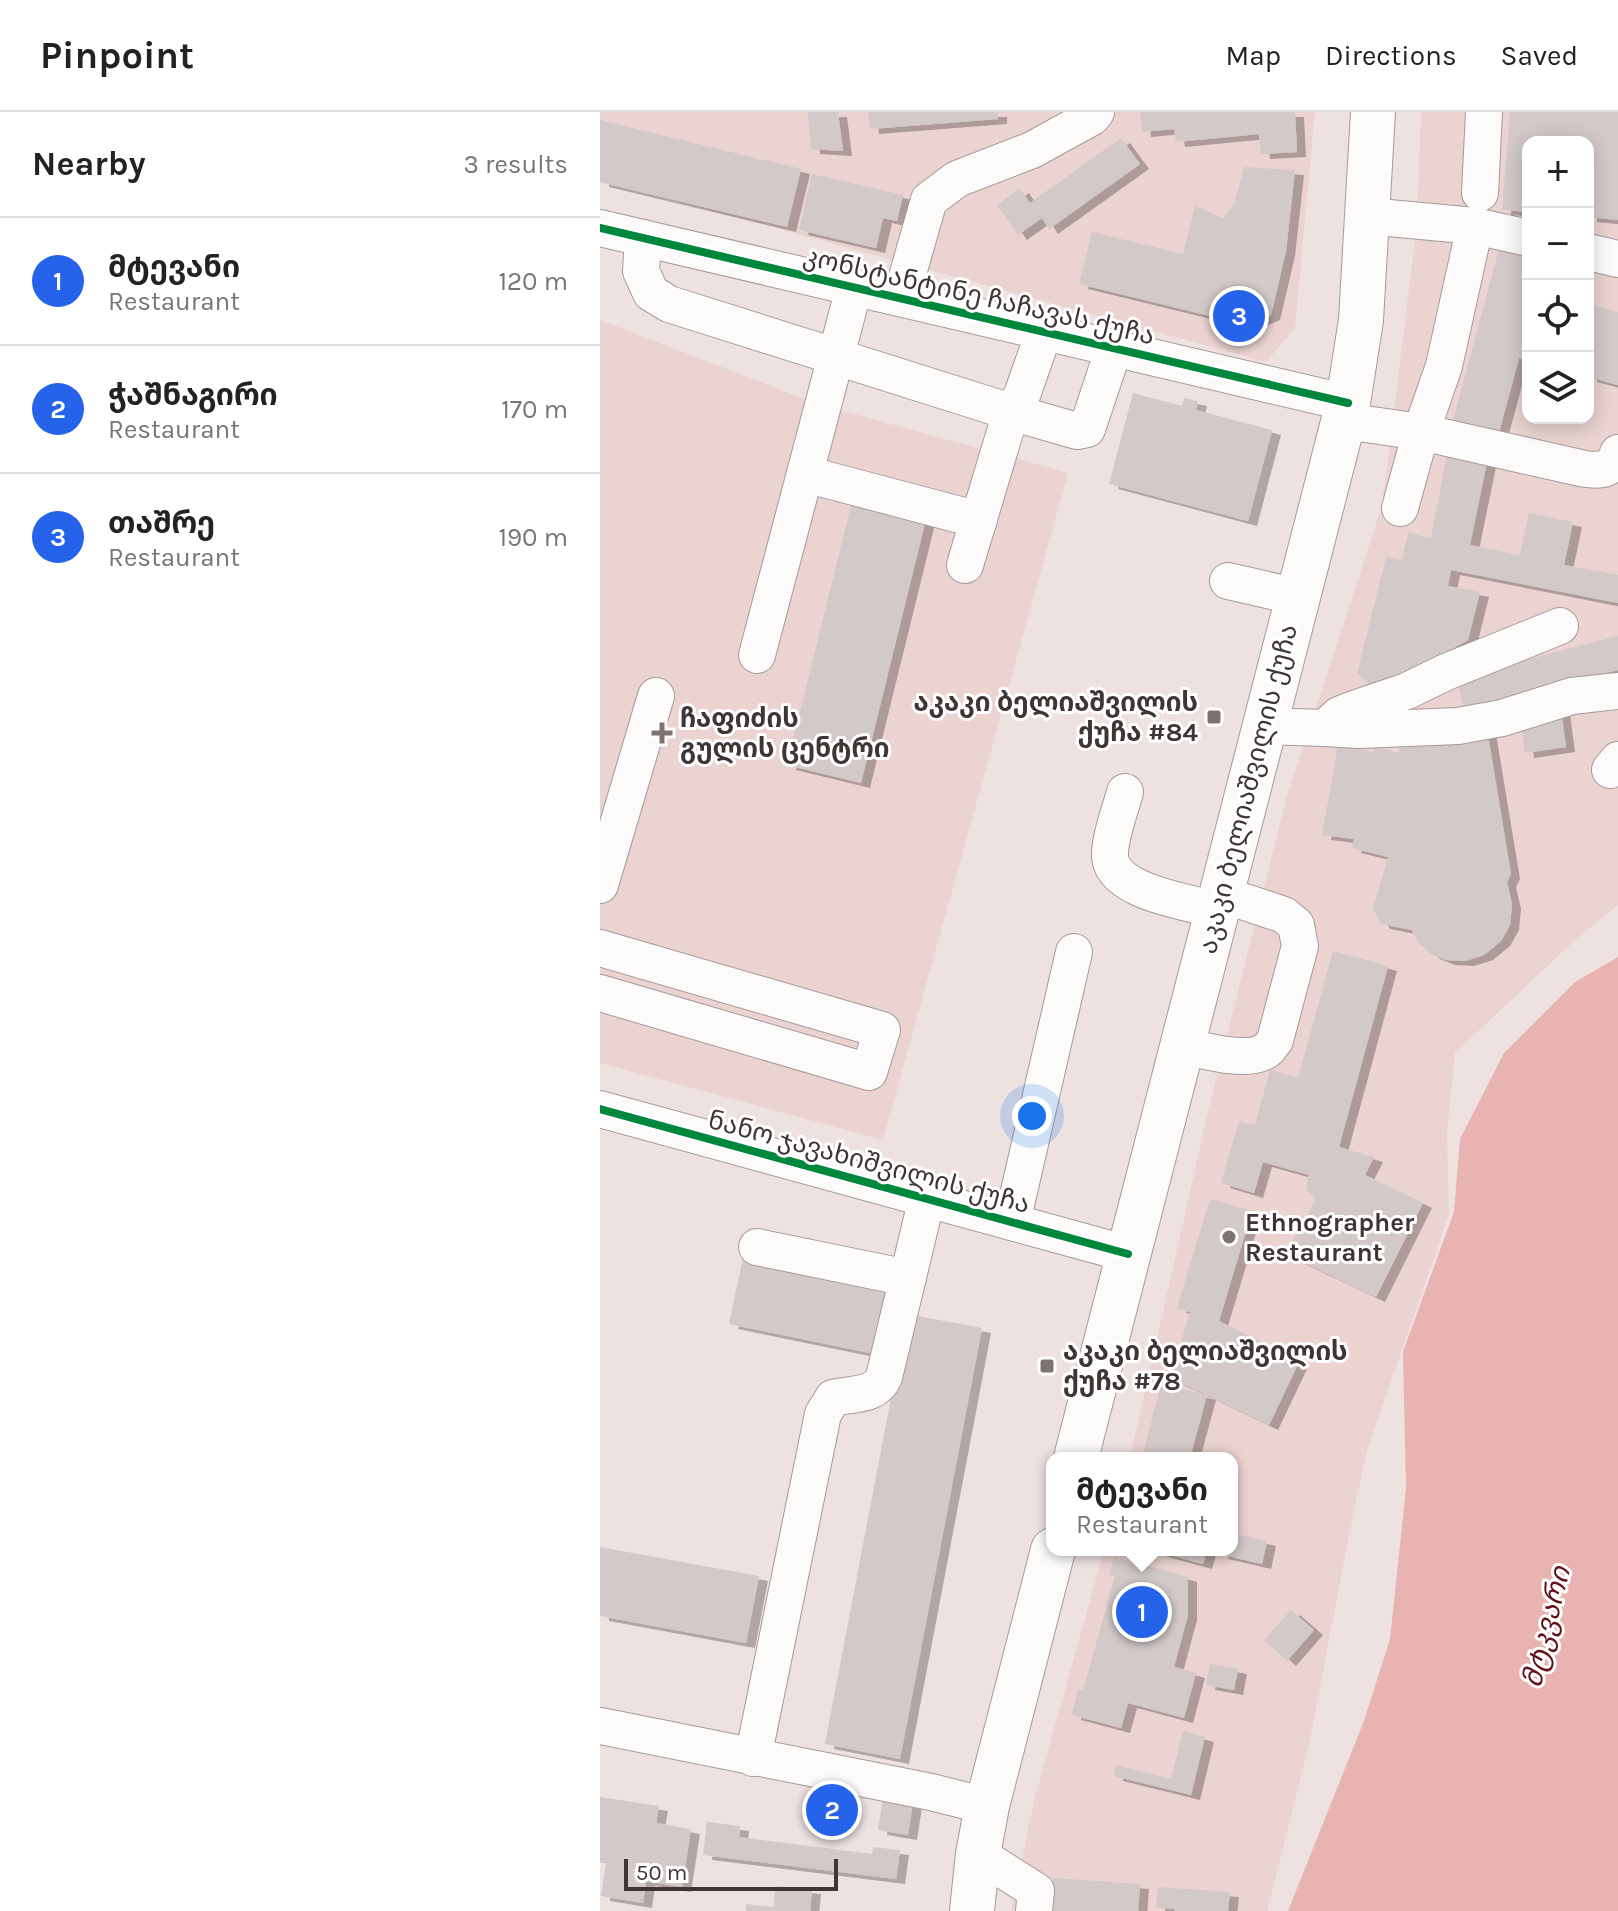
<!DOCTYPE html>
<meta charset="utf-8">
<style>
:root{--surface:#fff;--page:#f6f6f6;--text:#222;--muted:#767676;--line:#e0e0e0;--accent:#2563eb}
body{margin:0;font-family:Karla,"Noto Sans Georgian",sans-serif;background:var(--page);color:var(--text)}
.controls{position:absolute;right:24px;top:24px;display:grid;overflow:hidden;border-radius:16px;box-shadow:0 4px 20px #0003}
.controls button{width:72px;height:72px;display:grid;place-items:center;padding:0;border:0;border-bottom:2px solid var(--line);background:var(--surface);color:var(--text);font:40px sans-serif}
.scale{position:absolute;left:24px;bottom:20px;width:214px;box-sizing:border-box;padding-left:8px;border:4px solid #3e3534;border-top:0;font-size:22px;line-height:28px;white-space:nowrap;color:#3e3534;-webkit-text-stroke:6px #fff;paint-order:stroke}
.you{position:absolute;left:432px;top:1004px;width:28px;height:28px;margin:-20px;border:6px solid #fff;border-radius:50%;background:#1a73e8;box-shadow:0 0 0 12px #1a73e833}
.badge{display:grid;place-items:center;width:52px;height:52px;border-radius:50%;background:var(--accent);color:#fff;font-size:26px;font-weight:700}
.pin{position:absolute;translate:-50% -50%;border:4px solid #fff;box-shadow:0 2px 8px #0006}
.popup{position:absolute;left:446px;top:1340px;width:192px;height:104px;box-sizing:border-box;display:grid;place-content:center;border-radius:16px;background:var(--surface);filter:drop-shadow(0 2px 6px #0005);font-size:26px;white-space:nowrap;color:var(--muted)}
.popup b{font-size:30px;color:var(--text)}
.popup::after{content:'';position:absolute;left:50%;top:100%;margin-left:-16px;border:16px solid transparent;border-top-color:var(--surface)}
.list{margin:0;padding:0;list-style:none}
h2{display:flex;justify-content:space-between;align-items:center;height:104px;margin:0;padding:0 32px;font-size:34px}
h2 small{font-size:26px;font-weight:400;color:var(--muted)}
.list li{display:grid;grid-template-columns:52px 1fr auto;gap:24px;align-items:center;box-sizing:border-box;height:128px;padding:0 32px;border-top:2px solid var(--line)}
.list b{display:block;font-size:30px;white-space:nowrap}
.list p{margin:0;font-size:26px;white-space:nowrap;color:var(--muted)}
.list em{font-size:26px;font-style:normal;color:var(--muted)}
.icon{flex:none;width:44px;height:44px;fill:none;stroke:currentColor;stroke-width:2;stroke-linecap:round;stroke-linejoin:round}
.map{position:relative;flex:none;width:1018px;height:1799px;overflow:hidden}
header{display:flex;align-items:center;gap:48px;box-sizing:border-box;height:112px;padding:0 40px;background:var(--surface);border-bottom:2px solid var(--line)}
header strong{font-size:38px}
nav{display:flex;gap:44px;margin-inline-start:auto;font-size:28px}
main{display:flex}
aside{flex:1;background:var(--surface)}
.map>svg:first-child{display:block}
.built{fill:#ead3d1;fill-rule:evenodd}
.water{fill:#e8b3b0}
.building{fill:#d3c9c9;filter:url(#shadow)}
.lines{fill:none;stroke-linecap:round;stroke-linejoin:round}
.minor-casing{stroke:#a49a9a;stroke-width:38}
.major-casing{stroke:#a49a9a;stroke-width:46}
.minor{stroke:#fcfbfa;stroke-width:36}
.major{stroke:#fcfbfa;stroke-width:44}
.cycleway-casing{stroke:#fff;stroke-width:13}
.cycleway{stroke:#00873e;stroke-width:8}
.poi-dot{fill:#7c7271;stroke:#fff;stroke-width:3}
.labels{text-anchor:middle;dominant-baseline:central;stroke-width:6;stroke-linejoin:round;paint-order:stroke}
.street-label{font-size:26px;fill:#3e3534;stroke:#fff}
.poi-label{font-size:26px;font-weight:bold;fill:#3e3534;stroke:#fff;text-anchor:start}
.water-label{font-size:28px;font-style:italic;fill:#621017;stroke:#fff}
</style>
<header>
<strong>Pinpoint</strong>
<nav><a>Map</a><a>Directions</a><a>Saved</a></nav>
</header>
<main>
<aside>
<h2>Nearby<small>3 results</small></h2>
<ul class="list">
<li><span class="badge">1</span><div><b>მტევანი</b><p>Restaurant</p></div><em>120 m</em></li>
<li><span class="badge">2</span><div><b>ჭაშნაგირი</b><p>Restaurant</p></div><em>170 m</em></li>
<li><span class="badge">3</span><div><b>თაშრე</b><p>Restaurant</p></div><em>190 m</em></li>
</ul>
</aside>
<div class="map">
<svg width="1018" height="1799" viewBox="0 0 1018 1799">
<defs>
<filter id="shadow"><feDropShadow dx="9" dy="5" stdDeviation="0" flood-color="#0004"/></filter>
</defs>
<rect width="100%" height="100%" fill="#eee2e1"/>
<g class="built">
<path d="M0 0H715L695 216 666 250 0 68Z"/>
<path d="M821 0H1018V793L974 829 855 941 847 1021 849 1102 767 1339 753 1402 709 1633 667 1799H411L434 1689 504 1438H632V1346H530L613 978 686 687 782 394 817 112ZM928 30H988V306H928Z"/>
<path d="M0 208 215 291 468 361 283 1028 0 951Z"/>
</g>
<path class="water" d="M1018 845V1799H688L764 1609 790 1527 806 1376 803 1240 854 1100 860 1027 904 941 975 870Z"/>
<g class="building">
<path d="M208 0H238L243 39 211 37Z"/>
<path d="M268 0H398V7L270 17Z"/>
<path d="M540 0H695L697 40 661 42 659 22 576 30 574 17 542 20Z"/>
<path d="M910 0H1018V108L988 105V30H928V100L902 98Z"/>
<path d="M0 8 201 57 187 115 0 70Z"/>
<path d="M521 26 540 52 449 117 442 106 418 123 397 93 420 76 430 91Z"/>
<path d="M644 55 695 58 686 139 671 203 647 213 479 172 492 120 583 142 595 94 623 106 634 93Z"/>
<path d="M212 62 303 83 297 109 283 106 276 136 199 118Z"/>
<path d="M899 137 928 145V249L919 246 897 328 851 316Z"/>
<path d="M988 192 1018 200V273L988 265Z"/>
<path d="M533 281 582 294 584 286 598 289 596 298 672 318 648 409 509 372Z"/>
<path d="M848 337 888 345 870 433 920 443 929 401 973 410 964 453 1018 463V491L851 458 848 474 880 480 868 528 777 579 757 561 786 445 802 448 808 421 831 426Z"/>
<path d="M254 381 328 399 261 671 187 653Z"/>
<path d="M1018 524V558L864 597 856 566Z"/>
<path d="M961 597 966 635 925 641 920 603Z"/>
<path d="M887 617 911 762 907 770 912 792 910 813 901 829 884 843 865 849 846 848 831 842 817 829 812 818 781 812 773 797 788 745 752 736 754 727 722 723 738 633 773 640 774 634 798 641 804 627Z"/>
<path d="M733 839 788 854 739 1035 774 1045 765 1063 823 1091 776 1185 685 1142 716 1087 707 1078V1069L709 1063 663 1050 654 1081 621 1071 639 1009 655 1013 670 958 698 966Z"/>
<path d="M610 1087 652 1099 619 1209 700 1248 669 1313 607 1283 590 1346H542L561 1272 607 1283 570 1266 590 1200 577 1196Z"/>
<path d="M143 1146 288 1175 275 1242 129 1212Z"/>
<path d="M307 1202 382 1216 300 1647 225 1632Z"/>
<path d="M632 1421 667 1429 662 1452 619 1442 620 1438H632Z"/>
<path d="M0 1435 159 1464 146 1531 0 1504Z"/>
<path d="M552 1438H607L603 1452Z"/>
<path d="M514 1445 588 1465V1503L574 1555 596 1561 584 1606 528 1591 521 1616 472 1603 478 1577 483 1579 515 1464 509 1463Z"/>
<path d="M691 1498 714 1518 687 1549 664 1528Z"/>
<path d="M610 1552 638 1557 634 1578 606 1573Z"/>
<path d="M583 1619 605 1625 591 1683 514 1664 516 1653 571 1667Z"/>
<path d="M0 1685 59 1694 56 1711 91 1717 82 1775 46 1769 43 1791 1 1784 6 1751H0Z"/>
<path d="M283 1685 313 1690 308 1723 278 1718Z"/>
<path d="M107 1710 140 1714 139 1725 272 1742 273 1735 300 1738 296 1767 103 1743Z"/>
<path d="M453 1766 540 1772 538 1799H451Z"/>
<path d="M175 1774 212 1777 210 1799H146V1792L174 1795Z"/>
<path d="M558 1775 630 1780 628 1799H574V1797L556 1796Z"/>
</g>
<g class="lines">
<defs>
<g id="minor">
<path d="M880 81 884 0"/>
<path d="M767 104 875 114 928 126"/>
<path d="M0 116 748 291"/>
<path d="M43 126 41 159 51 181 69 192 411 300 422 283 444 220"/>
<path d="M988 140 1018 147"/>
<path d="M301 186 329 88 357 67 432 38 492 5 496 0"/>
<path d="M744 309 821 320 985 357C1001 359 1013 358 1018 341"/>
<path d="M205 362 379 408"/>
<path d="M800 396 821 320 844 254 875 114"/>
<path d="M365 453 411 300 477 319 487 317 514 236"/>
<path d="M628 469 698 485"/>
<path d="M157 543 254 176"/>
<path d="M665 614 725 616 739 603 754 597 807 579 846 560 960 514"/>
<path d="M725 616 759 618 858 614 902 606 972 584 1018 579"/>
<path d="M1010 658 1018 648"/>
<path d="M525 680C520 699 511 721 510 740 507 780 588 790 617 798"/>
<path d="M0 773 56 584"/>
<path d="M0 836 282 918 269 960 0 881"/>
<path d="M582 934C603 938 648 952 667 938 668 938 675 928 675 928L700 834 696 813 684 803 621 782"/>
<path d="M0 997 528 1142"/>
<path d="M412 1110 474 840"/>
<path d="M157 1135 308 1166"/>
<path d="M0 1614 331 1680 387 1694"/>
<path d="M153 1646 223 1302 233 1286C253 1281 275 1285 284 1265L327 1086"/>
<path d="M378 1742 436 1779 434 1799"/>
</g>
<g id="major">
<path d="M476 1346 748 291 761 208 773 0"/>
<path d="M372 1799 378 1742 387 1694 453 1438"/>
</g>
</defs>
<use href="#minor" class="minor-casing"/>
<use href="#major" class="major-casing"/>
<use href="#minor" class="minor"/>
<use href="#major" class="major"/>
<defs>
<g id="cycleway">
<path d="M0 116 748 291"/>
<path d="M0 997 528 1142"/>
</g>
</defs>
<use href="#cycleway" class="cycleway-casing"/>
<use href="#cycleway" class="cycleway"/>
</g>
<g class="poi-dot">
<rect x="606" y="597" width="16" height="16" rx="4"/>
<path d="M58 609h8v8h8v8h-8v8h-8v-8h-8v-8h8z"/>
<circle cx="629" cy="1125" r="8"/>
<rect x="439" y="1246" width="16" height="16" rx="4"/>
</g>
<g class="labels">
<g class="street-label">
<text transform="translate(379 184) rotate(13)">კონსტანტინე ჩაჩავას ქუჩა</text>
<text transform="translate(648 677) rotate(-76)">აკაკი ბელიაშვილის ქუჩა</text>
<text transform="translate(269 1050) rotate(15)">ნანო ჯავახიშვილის ქუჩა</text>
</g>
<g class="poi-label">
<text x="598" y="590" text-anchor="end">აკაკი ბელიაშვილის<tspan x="598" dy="30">ქუჩა #84</tspan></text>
<text x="80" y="606">ჩაფიძის<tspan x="80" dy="30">გულის ცენტრი</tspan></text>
<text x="645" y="1110">Ethnographer<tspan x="645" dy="30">Restaurant</tspan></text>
<text x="463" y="1239">აკაკი ბელიაშვილის<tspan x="463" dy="30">ქუჩა #78</tspan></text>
</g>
<g class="water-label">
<text transform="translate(946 1515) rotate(-76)">მტკვარი</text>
</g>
</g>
</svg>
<div class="controls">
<button>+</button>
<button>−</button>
<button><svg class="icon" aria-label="locate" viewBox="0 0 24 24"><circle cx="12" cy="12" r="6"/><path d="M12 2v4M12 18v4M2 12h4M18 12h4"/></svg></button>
<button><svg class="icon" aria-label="layers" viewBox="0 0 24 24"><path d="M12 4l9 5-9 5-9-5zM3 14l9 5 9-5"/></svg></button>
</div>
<div class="scale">50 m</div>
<div class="you"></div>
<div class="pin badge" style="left:542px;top:1500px">1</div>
<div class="popup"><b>მტევანი</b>Restaurant</div>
<div class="pin badge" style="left:232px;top:1698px">2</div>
<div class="pin badge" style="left:639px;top:204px">3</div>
</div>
</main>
